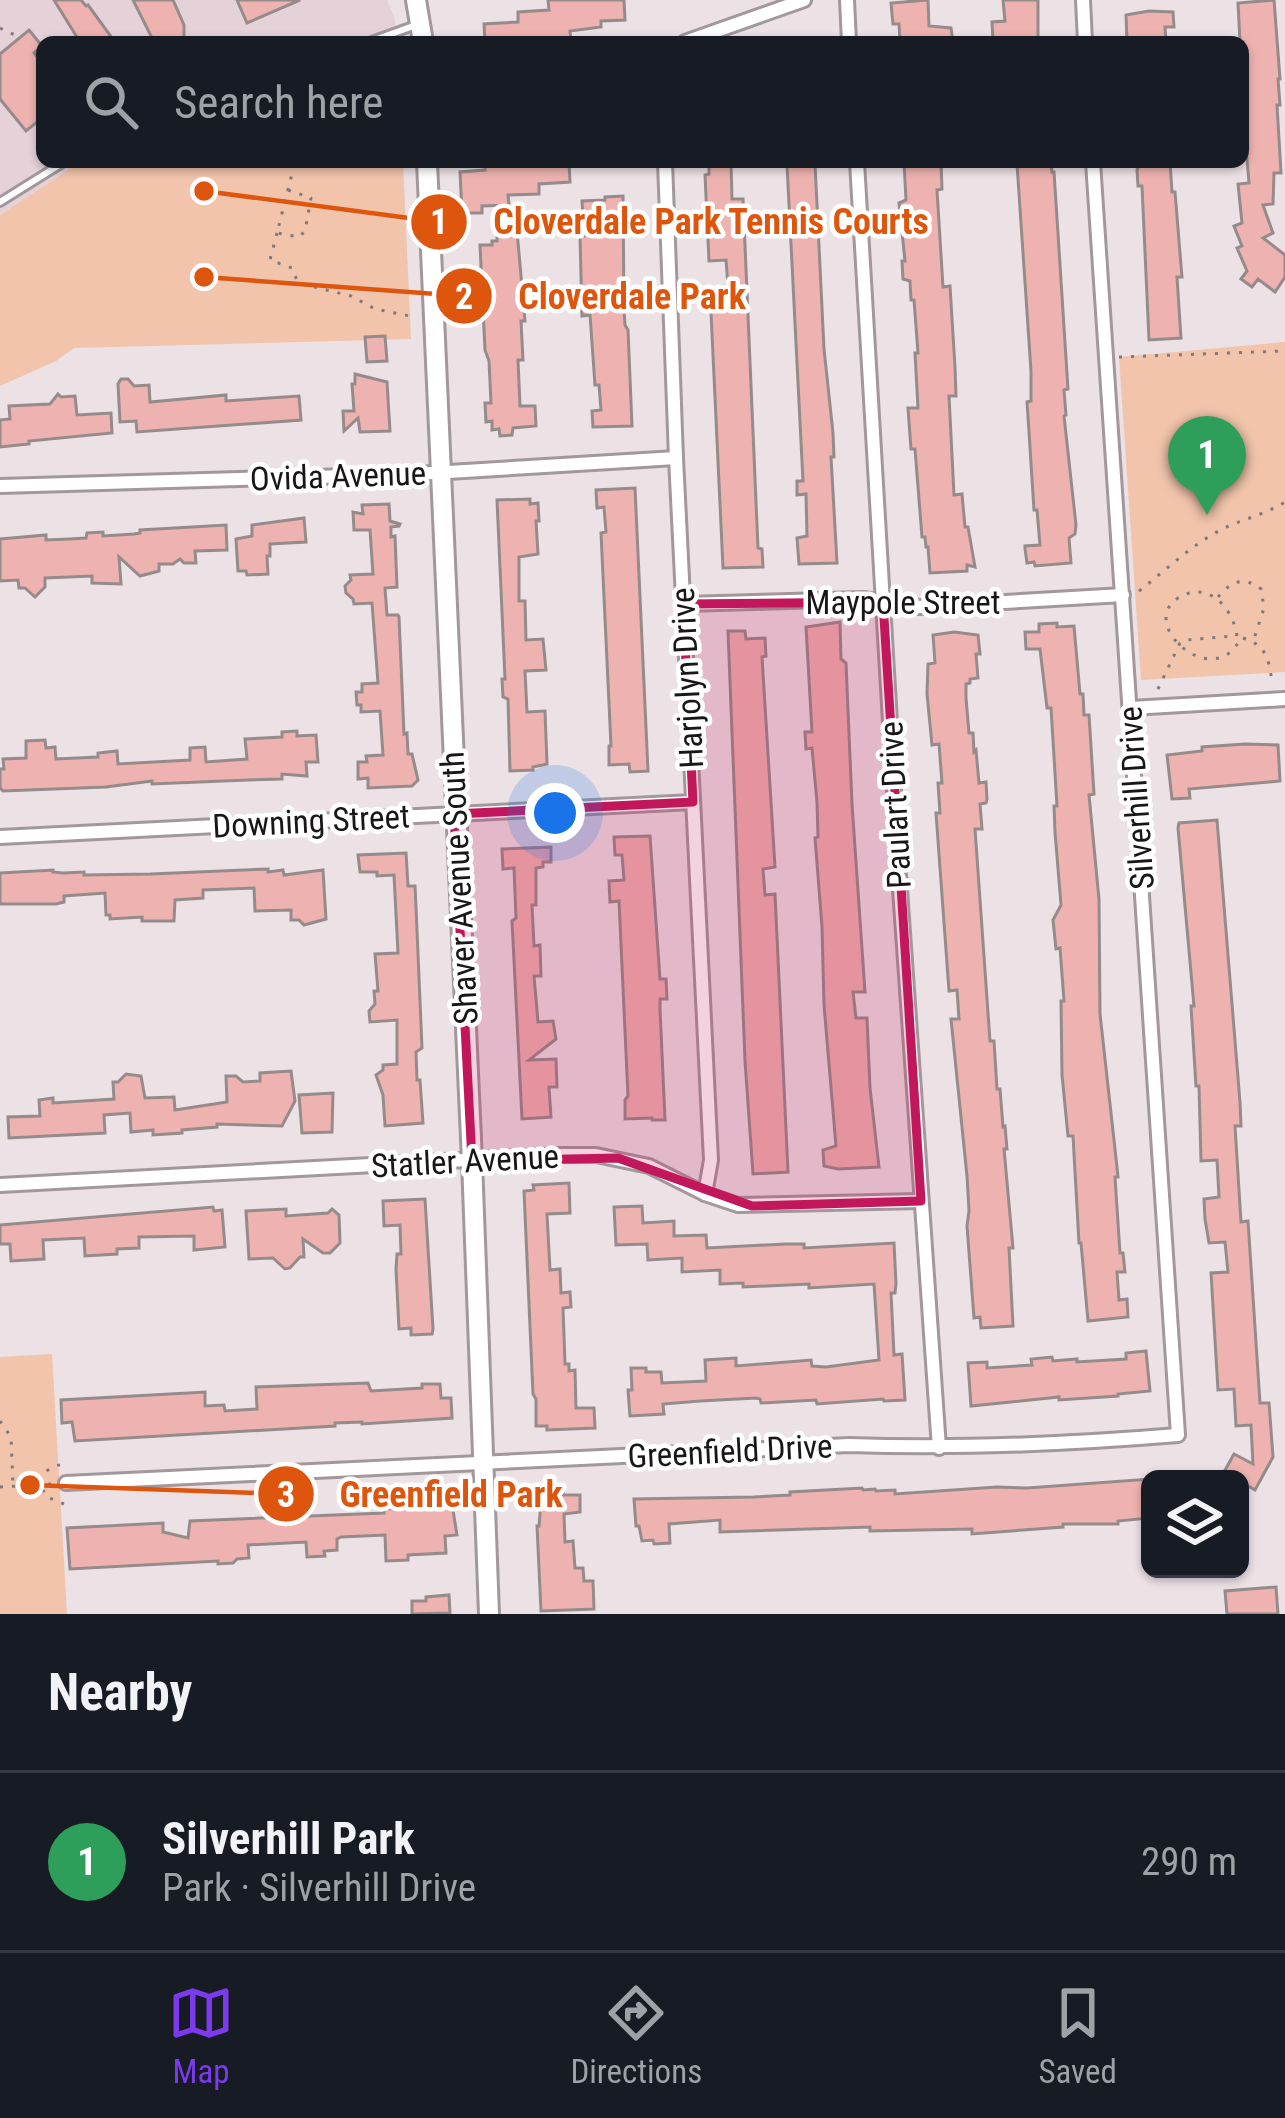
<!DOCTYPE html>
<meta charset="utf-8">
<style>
:root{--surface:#171b24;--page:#242831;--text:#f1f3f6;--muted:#9ea1a6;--line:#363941;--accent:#7c3aed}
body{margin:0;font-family:"Roboto Condensed",sans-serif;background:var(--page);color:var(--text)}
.controls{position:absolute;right:36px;bottom:36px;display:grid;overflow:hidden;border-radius:18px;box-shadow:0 3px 9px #0004}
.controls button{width:108px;height:108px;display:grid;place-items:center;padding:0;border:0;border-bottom:3px solid var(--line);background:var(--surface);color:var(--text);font:60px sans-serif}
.you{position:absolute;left:555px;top:813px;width:42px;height:42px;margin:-30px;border:9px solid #fff;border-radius:50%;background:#1a73e8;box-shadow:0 0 0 18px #1a73e833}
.badge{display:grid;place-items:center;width:78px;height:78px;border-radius:50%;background:var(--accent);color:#fff;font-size:39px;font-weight:700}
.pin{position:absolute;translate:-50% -99px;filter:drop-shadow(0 3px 6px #0008)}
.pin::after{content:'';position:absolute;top:63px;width:42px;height:36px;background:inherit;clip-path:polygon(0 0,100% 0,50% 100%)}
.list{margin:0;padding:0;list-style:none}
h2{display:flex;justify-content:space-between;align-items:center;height:156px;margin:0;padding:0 48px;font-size:51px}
h2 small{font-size:39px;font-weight:400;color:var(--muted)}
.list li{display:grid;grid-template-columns:78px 1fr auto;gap:36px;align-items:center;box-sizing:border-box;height:180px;padding:0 48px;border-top:3px solid var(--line)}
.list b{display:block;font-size:45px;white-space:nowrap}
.list p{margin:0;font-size:39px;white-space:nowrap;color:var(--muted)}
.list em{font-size:39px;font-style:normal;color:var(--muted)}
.icon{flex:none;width:66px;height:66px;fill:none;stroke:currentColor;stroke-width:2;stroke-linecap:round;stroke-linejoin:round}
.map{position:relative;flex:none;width:1285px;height:1614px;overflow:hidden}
.search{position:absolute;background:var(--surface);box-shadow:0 3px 9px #0004;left:36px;right:36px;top:36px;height:132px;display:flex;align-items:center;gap:30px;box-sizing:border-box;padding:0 42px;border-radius:18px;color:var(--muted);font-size:45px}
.sheet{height:336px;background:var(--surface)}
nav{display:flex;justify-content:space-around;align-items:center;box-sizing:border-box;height:168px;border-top:3px solid var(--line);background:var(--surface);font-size:33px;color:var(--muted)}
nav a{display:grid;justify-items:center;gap:6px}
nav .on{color:var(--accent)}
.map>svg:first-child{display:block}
.built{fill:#e5d2d9}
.green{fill:#f1c4ab}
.building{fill:#eeb3b1;stroke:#968b8b;stroke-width:3}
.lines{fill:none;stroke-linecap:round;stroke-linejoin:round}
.lane-casing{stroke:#a2989c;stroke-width:12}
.street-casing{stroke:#a2989c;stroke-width:18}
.secondary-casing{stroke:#a2989c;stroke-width:24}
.path{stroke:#80797c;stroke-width:3;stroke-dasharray:3 9;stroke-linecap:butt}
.lane{stroke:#fff;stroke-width:6}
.street{stroke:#fff;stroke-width:12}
.secondary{stroke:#fff;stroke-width:18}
.marked{fill:#c2185b;fill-opacity:0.2;stroke:#c2185b;stroke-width:9;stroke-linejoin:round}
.labels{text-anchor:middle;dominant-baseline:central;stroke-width:9;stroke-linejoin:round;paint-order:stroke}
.street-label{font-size:33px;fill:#191617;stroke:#fff}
.leader{fill:none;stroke:#de560d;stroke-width:4.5}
.callout-dot{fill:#de560d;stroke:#fff;stroke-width:4.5}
.mark-label{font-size:36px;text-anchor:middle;font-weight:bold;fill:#fff}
.callout-label{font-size:36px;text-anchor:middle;font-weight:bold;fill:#de560d;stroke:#fff;stroke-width:9;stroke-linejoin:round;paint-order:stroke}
</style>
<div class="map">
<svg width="1285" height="1614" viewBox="0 0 1285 1614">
<rect width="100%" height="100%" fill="#ece1e5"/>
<path class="built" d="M0 0H387L394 16 397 39 390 42H42V162H80L0 215Z"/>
<g class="green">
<path d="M80 162H403L411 339 74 348 56 361 0 386V215Z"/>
<path d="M1285 342V672L1141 680 1119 357Z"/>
<path d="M52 1354 67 1614H0V1357Z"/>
</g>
<g class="building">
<path d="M54 0H81L86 6 88 5 115 42H80Z"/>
<path d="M133 0H173L184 25V42H154Z"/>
<path d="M237 0H300L247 23Z"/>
<path d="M548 0H624L625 20 601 21V27L570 31 571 42H485L484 24 518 22V12L549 10Z"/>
<path d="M928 0 929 26 951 28 953 42H900L899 24H893L891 3Z"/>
<path d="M1003 0H1038V40L993 42 992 22 1005 21Z"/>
<path d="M1274 0 1280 79H1278L1280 105H1277L1281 173H1274L1273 204 1263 205 1273 233 1263 238 1285 255V277L1275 292 1258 279 1252 287 1241 279 1247 271 1237 248 1242 246 1234 226 1242 223 1238 184 1249 183 1243 111V42H1240L1238 3Z"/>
<path d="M1149 11 1173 12 1174 27H1165L1166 42H1127L1126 15Z"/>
<path d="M29 30 42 46 34 53 42 63V118L26 131 0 99V54Z"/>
<path d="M569 162 570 182 539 184V194L508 195 509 205 482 206V213H462L460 172 485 170V166H500V163Z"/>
<path d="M709 162H731L732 199H743L758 548 762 549 763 567 723 568 710 291 723 290 722 286H728L726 260 709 261 705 175 709 174Z"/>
<path d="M904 162H941L942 189 937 190 943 287 950 286 955 367 956 396H949L954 495 962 494 965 527H968L975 567 967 565V571L930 573 928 547H926L925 537H922L915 449H911L908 408H918L915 353H918L914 300H911L910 281 903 279 902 261H905L899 203 906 200Z"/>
<path d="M1051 162 1052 172H1054L1068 389 1064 390 1066 415 1064 416 1076 525 1075 534 1069 538 1071 563 1035 566 1034 562 1027 563 1025 549V546L1040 545 1037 510H1034L1029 432 1027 402 1031 401V371L1017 164Z"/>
<path d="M1170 162 1172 192H1175L1180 253 1182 277H1177L1181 338 1149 340 1142 186H1138L1137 170 1139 163Z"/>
<path d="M815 164 824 349 833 433 834 457H831L837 563 799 564 797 538 807 536 806 494 797 495V481H803L787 165Z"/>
<path d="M623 196 624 308 625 325 628 330 632 426 593 427 592 411 601 410 599 385H595L590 315 582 316 580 236H584L582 201 605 200V197Z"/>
<path d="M517 231 525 321H521L523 360H518L520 406H535L536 426 513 428 512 435 500 436 499 429 492 430V421L486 422 485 403H491L489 361 485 350 480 245H492V241H497V232Z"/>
<path d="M385 336 387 361 367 362 365 337Z"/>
<path d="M355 374 387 382 390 431 360 432 358 418 344 431 343 411H354L352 384H355Z"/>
<path d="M121 379H128L134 386 149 385 150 402 226 395V401L299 396 301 420 137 432 136 421 120 422 118 384Z"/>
<path d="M58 394 61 397 75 396 77 415 111 413 112 433 29 441V444L0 447V420L10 419 9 406 50 404Z"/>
<path d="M635 488 648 771 630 772 629 764 609 765V746H611L601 533 606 532 604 507 597 508 596 490Z"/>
<path d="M530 499V504L538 503 539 521H536L538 554 519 557V601H525L526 640 543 639 546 670 525 671 527 712 545 711 547 764 533 767V770L510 771 508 699 503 697 502 679H505L497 500Z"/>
<path d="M389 504 390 521 400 524 399 526 391 527V537L395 536 397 587 385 588 387 615H398L399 617 404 734 407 733 408 754H412L418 780 412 786 368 788V778L358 779V762H367L366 756 383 755 380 711 361 712V705H357L356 692H362V684L378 683 372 603 354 604 353 599 346 593 345 586 351 580 350 575 373 574 370 530H354L353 512 363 514 362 505Z"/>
<path d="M304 518 306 542 270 544V556H267L268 574 247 575 246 571H238L236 539 252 536V525Z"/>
<path d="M226 525 227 550 195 551 196 563H184L180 559 173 564H159V571L140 576 119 557 121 584 92 583V576L45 578V587L35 597 25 588H19L18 580 0 581V539L46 535V540L70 539 86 538 87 533 103 532V536L134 534 140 533V530Z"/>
<path d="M840 622 841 659 846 663 852 804 865 992H853L856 1018H867L870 1088 879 1167 838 1169 824 1166 823 1150 836 1146 824 1005 822 927 815 838 818 837 817 802 812 748 806 749 805 732H812L806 627Z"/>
<path d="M1057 623V627L1074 626 1080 694H1083L1084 715H1089L1094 794 1089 795 1099 899 1100 1014 1116 1158 1118 1177H1115L1120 1253H1123L1125 1272H1117L1119 1300 1127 1299 1128 1317 1088 1321 1081 1243H1079L1073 1136H1068L1062 1075 1061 1001H1064L1060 948 1056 949 1053 920 1061 905 1055 832 1054 806H1057L1051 708H1047L1040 649H1026L1025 632H1039V624Z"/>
<path d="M728 631H745L746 639 765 638 766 656 762 657 775 867 763 869 765 895 775 894 788 1172 753 1174 745 1061Z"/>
<path d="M954 632 978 635 980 654H976L978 678 970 679V683L966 684V698L969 733H973L974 752 976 750 979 783 986 782 987 799 986 803 980 804 982 829H975L990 1041H994L997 1089H1000L1003 1127 1005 1126 1007 1149H1004L1013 1248H1009L1013 1326 981 1328 980 1317 974 1318 967 1226 969 1211 967 1176 951 1019H959L957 990 949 991 936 813H940L938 783H942L939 744 932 745 927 694 928 664 935 663 933 635Z"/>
<path d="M297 731V736L316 735 318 762H306L307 776 282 774V779L248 780 152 784V781L106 787 3 791 0 788V769H4L3 759 26 758V741L45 740 46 748 55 747 56 759 98 757V753L117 751 118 764 190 760V748L205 747 206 762 247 759 245 739 282 737V732Z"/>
<path d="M1245 744 1278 745 1280 781 1189 789 1190 798 1172 799 1167 755 1202 751V747Z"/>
<path d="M1217 820 1240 1102 1241 1126H1235L1241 1222 1248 1221 1260 1403H1269L1273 1457 1255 1490 1224 1472 1234 1454 1253 1464 1251 1425 1236 1426 1234 1389 1218 1390 1211 1273 1228 1272 1225 1242 1209 1243 1205 1219 1204 1199 1219 1197 1217 1160 1201 1161 1199 1086H1196L1191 1006H1194L1178 828 1179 823Z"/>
<path d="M650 836 660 979H666L667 999H660V1009L665 1120H652V1118L625 1119V1100L628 1096 619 901 610 902 609 881 624 880 622 855H615L614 837Z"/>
<path d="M551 847V862H543V867L536 868V905H532L534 946 540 945 541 976H534L538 1022 553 1021 556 1039 529 1060 556 1059 557 1087H549L551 1117 522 1119 512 921 516 918 514 868 503 869 502 849Z"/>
<path d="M406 853 408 886H415L416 907 422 1048 416 1052 417 1080H420L423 1123 385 1126 383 1095 376 1075 383 1070V1065L397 1064V1020L370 1022 369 1011 375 1004 374 991H378L375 954 398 953 394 875 377 876V872H360L358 855Z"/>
<path d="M268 869V872L283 870 284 875 323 870 326 919 304 925 299 920H291V910L255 911 254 888 203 890V898L175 900 174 921H142V917L110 919V915H106L105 893 64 896V902L56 904H0V873L53 870V872L63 873 84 872V875L151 874Z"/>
<path d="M291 1071 295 1101 282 1126 217 1124V1127L182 1130V1133L153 1135V1130L131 1132 130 1113 104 1115 105 1133 9 1138 8 1117 40 1116 39 1100 53 1098V1103L114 1099 113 1082H118L126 1074 141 1076 145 1098 174 1097 175 1110 227 1102 226 1076H236L243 1082 260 1081V1073Z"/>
<path d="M333 1093 332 1132 302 1133 299 1095Z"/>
<path d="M569 1183 570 1213 547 1214 550 1270 560 1269 561 1293 570 1292 571 1307 563 1308 565 1364H569V1371L575 1370 576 1408H594L595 1428 547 1430V1426H536V1399L533 1394 524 1191 534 1190 533 1185Z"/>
<path d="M425 1199 433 1329 432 1334 411 1335V1328L399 1329 396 1269 397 1254H401L400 1225 384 1226 383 1201Z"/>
<path d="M642 1206 643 1223 674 1221V1236L706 1235 707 1248 786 1244H804V1248L894 1243 896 1284 895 1293H891L894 1355 902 1354 905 1400 884 1401 883 1399 817 1404 816 1400 761 1403 760 1399 756 1398 700 1401 663 1404 664 1414 630 1416 628 1390H632L631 1368H646V1372H661L662 1383 706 1381 705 1360 736 1358V1366L811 1360 812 1366 826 1367 879 1360 874 1284 809 1288V1284L743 1287V1283L720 1284V1270L682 1272V1258L648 1260 647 1244 616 1245 614 1207Z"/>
<path d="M213 1207 214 1211 222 1210 225 1247 194 1250V1236L139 1237V1248L117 1249V1254L85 1256 84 1238 43 1240 44 1259 11 1261 10 1244H0V1225Z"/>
<path d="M286 1209V1216L328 1213 332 1209 339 1215 340 1243 330 1253H323L303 1239 304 1257H300L290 1268 285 1269 273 1258 249 1259 246 1211Z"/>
<path d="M1146 1351 1150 1391 1118 1394V1396L1059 1400V1397L971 1406 968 1363 987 1362V1368L1032 1365 1031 1359 1052 1357 1053 1361 1077 1359V1362L1126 1359V1353Z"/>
<path d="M368 1383 371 1391 422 1388V1384H440L441 1398H451L452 1418 362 1424V1422L335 1423V1426L75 1441 72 1422 62 1423 61 1400 205 1392V1406L224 1405 225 1411 257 1409 256 1387Z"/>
<path d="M1150 1479V1518L1118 1521V1524H1063V1527L972 1534V1529L870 1531V1527L720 1532V1520L669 1524 670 1543 654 1544 653 1540 642 1541 639 1526H636L634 1499 754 1497 790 1495V1492L862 1488 863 1490 875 1489 876 1491 895 1490V1494L997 1487 1027 1488Z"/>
<path d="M563 1491V1495H580V1512L564 1514 565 1542 573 1541 575 1568H583L584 1581H593L594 1609 541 1611 537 1526H539L540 1514V1492Z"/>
<path d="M452 1504 457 1535 445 1536 446 1553 408 1555V1560L386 1561 385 1535 341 1537 337 1539V1550L324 1551 325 1556 307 1557 306 1542 248 1545 249 1558 237 1559 233 1563 218 1564V1561L70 1569 67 1528 163 1523V1532L188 1538 190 1521 384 1513V1509Z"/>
<path d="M1276 1587 1278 1614H1227L1225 1591Z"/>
<path d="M449 1595 450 1613 412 1614V1601H426V1597Z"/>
</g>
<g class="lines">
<defs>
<g id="lane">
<path d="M369 42 416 25"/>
<path d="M0 202 64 162"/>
</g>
<g id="street">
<path d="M847 0 849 42"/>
<path d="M1083 0 1085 42"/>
<path d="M685 42 804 0"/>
<path d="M665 162 676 458 711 1160 705 1194"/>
<path d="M857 162 899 875 939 1448"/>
<path d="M0 486 416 474 676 458"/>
<path d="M683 604 863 599 919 607 1123 595"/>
<path d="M1131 708 1285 699"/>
<path d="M0 837 693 802"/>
<path d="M0 1185 559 1155H596L649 1166 705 1194 738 1205 921 1201"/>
<path d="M66 1483 849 1445C960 1449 1068 1444 1178 1435L1093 162"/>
</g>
<g id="secondary">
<path d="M416 0 423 42"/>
<path d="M427 162 472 1161 489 1614"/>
</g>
</defs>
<use href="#lane" class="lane-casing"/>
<use href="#street" class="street-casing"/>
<use href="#secondary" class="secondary-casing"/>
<g class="path">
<path d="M0 28 17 36"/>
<path d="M397 162 408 164"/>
<path d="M288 190 311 198 305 231 299 237 277 233 295 162"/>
<path d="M277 233 270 260 292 268 298 283 351 296 375 309 415 317"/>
<path d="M1119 357 1285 351"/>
<path d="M1139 591C1165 571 1187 549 1215 533 1237 520 1263 516 1285 502"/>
<path d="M1218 597C1231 582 1243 575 1261 589L1264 608 1254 639"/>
<path d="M1237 636C1233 608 1208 579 1178 598 1136 625 1216 694 1241 637"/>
<path d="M1243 638C1266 645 1269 659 1272 682"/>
<path d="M1158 689 1180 643 1187 640 1233 636"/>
<path d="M0 1421 11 1437 13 1486"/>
<path d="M0 1487 52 1484"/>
<path d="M64 1504 47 1497 40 1485C42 1471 51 1466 65 1464"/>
</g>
<use href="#lane" class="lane"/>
<use href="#street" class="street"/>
<use href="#secondary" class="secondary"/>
</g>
<path class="marked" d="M883 602 921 1201 752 1206 618 1158 472 1161 454 814 693 802 683 604Z"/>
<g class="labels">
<g class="street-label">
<text transform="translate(338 476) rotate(-2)">Ovida Avenue</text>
<text x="903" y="602">Maypole Street</text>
<text transform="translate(687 678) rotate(-93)">Harjolyn Drive</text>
<text transform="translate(1136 798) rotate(-94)">Silverhill Drive</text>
<text transform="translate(895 805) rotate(-93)">Paulart Drive</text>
<text transform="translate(311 821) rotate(-3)">Downing Street</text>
<text transform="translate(459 888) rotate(-93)">Shaver Avenue South</text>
<text transform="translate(465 1161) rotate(-3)">Statler Avenue</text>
<text transform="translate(730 1451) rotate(-3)">Greenfield Drive</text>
</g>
</g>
<path class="leader" d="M204 191L439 222M204 277L464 296M30 1485L286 1494"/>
<g class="callout-dot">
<circle cx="204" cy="191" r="12"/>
<circle cx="204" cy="277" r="12"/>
<circle cx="30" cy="1485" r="12"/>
<circle cx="439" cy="222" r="30"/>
<circle cx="464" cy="296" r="30"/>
<circle cx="286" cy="1494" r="30"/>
</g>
<g class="mark-label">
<text x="439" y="234">1</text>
<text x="464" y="309">2</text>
<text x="286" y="1507">3</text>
</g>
<g class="callout-label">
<text x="711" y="234">Cloverdale Park Tennis Courts</text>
<text x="632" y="309">Cloverdale Park</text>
<text x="451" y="1507">Greenfield Park</text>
</g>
</svg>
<div class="controls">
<button><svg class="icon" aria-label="layers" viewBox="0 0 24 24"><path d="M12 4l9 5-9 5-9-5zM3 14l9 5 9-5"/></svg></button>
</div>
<div class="you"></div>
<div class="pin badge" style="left:1207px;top:515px;background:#2e9e5b">1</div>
<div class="search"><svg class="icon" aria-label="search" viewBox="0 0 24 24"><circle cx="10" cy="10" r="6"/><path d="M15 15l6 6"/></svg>Search here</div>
</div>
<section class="sheet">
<h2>Nearby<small></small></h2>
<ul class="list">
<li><span class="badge" style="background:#2e9e5b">1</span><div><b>Silverhill Park</b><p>Park · Silverhill Drive</p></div><em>290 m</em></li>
</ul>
</section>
<nav>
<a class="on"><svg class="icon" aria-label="map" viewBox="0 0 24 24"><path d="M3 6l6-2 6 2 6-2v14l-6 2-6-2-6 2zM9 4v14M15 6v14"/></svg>Map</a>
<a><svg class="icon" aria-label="directions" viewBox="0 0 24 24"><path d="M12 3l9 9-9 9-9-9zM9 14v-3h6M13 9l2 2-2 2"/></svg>Directions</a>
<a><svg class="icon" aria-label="saved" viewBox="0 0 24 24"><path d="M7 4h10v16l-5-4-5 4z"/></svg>Saved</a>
</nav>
